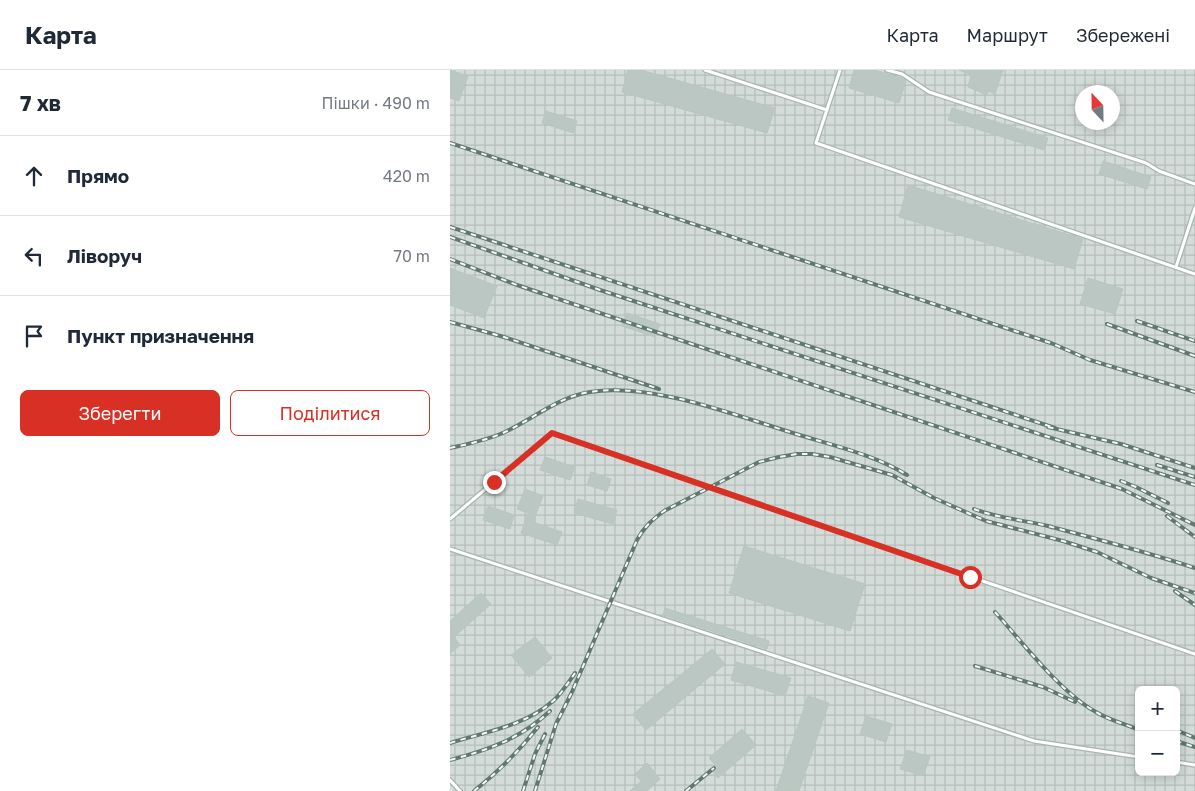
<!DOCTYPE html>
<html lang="uk">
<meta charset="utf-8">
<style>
:root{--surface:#fff;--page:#f2f2f3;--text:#1f2937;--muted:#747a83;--line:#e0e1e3;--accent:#d93025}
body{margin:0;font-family:"Golos Text",sans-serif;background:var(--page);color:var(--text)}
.controls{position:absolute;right:15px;bottom:15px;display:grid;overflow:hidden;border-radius:8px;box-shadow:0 2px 12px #0003}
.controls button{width:45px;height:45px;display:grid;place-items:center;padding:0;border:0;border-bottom:1px solid var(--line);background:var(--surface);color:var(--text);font:25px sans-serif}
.compass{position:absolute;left:625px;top:15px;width:45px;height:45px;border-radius:50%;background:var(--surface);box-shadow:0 2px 12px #0003;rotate:338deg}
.stop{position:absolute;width:15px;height:15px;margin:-11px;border:4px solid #d93025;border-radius:50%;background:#fff}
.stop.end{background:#d93025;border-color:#fff;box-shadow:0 1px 5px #0008}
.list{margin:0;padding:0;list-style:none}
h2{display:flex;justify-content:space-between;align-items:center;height:65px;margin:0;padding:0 20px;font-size:21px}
h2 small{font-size:16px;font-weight:400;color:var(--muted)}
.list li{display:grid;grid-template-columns:32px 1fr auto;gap:15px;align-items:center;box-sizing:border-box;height:80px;padding:0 20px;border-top:1px solid var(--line)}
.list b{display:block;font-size:19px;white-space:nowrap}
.list em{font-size:16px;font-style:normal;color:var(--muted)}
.actions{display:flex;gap:10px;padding:15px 20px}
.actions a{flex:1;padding:11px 0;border:1px solid var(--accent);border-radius:8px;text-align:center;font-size:18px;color:var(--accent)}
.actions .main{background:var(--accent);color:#fff}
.icon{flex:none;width:28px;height:28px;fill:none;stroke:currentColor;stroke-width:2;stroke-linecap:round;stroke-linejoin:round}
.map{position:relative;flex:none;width:745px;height:721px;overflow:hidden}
header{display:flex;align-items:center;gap:30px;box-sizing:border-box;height:70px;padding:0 25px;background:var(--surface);border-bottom:1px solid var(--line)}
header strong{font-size:24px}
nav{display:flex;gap:28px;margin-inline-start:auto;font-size:18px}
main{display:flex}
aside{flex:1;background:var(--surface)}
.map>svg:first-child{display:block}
.industrial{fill:url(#industrial-grid);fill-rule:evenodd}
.building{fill:#bbc7c2;stroke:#b8c6bf}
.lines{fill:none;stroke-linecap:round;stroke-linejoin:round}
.lane-casing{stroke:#a8b5af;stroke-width:5.5}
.lane{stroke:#fff;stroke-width:3}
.rail-casing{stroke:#617870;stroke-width:4}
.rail{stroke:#f6f9f7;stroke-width:2;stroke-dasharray:5.5;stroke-linecap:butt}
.route{stroke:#d93025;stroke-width:6}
</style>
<header>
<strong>Карта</strong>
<nav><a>Карта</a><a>Маршрут</a><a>Збережені</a></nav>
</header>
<main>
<aside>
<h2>7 хв<small>Пішки · 490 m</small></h2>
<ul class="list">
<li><svg class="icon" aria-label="ahead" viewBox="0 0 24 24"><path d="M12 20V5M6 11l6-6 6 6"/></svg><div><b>Прямо</b></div><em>420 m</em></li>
<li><svg class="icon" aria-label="left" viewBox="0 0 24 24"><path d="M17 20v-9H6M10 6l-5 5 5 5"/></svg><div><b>Ліворуч</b></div><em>70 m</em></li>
<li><svg class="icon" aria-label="arrive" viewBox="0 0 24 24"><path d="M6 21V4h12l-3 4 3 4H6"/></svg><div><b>Пункт призначення</b></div></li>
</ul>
<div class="actions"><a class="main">Зберегти</a><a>Поділитися</a></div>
</aside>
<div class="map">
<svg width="745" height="721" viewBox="0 0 745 721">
<defs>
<pattern id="industrial-grid" width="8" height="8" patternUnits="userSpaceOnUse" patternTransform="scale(1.25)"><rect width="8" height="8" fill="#d3dcd8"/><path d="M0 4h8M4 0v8" fill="none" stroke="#b5beba"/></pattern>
</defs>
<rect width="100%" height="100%" fill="#e5ede9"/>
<path class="industrial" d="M0 0H745V721H0ZM632 22H662V52H632ZM689 620H726V702H689Z"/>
<g class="building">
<path d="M0 0 18 6 9 31 0 28Z"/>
<path d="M178 0H191L325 38 317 63 172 22Z"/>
<path d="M404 0H425L451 8 456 11 449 33 399 18Z"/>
<path d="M509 0H553L545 24 538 21 537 25 518 17 521 5Z"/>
<path d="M502 38 598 68 594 80 498 50Z"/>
<path d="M96 41 127 51 123 63 92 53Z"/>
<path d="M653 91 701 107 697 119 649 104Z"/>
<path d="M458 115 633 169 624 199 449 147Z"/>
<path d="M0 198 47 216 34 248 0 235Z"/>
<path d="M638 208 673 219 665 244 630 234Z"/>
<path d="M177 243 210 254 205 267 172 256Z"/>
<path d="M95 387 125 397 120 410 90 400Z"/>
<path d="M141 402 161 409 157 421 137 415Z"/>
<path d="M75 419 93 426 83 452 112 462 107 475 71 463 78 443 67 439Z"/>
<path d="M128 429 167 440 163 454 124 443Z"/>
<path d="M38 436 64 445 60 459 33 450Z"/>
<path d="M294 476 415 514 400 561 279 523Z"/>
<path d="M31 523 41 534 4 567 10 575 0 584V551Z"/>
<path d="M215 538 319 571 317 579 213 545Z"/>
<path d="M85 567 102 588 79 607 61 585Z"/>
<path d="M262 579 275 594 196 660 183 644Z"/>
<path d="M286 592 341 608 335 626 281 610Z"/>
<path d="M358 626 379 633 349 721H326Z"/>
<path d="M416 646 442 654 436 672 410 664Z"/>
<path d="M292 659 306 675 268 708 263 702 268 698 259 688Z"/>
<path d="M457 680 480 687 473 706 450 699Z"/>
<path d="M197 693 210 709 197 721H180L191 711 185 704Z"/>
</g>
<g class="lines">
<defs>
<g id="lane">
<path d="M255 0 377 40"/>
<path d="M390 0 366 73 745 204"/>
<path d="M437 0 452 4 479 22 696 93 709 101 745 114"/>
<path d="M726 197 745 138"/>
<path d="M0 449 102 363 745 584"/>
<path d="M0 479 584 671 689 687"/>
<path d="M726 692 745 695"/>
<path d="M0 710 10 721"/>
</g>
</defs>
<use href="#lane" class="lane-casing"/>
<use href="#lane" class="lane"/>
<defs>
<g id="rail">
<path d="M0 73 601 273 640 290 745 322"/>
<path d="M0 157 605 358"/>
<path d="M0 167 150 220 745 415"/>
<path d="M0 189 67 215 672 419 745 455"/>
<path d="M687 251 745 271"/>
<path d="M0 252 54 267 209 319"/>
<path d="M657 254 745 286"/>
<path d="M598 357 671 374 745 398"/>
<path d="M0 378C18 374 38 370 55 362 83 349 108 327 140 322 201 312 284 345 343 363 381 375 423 384 457 405"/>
<path d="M707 395 745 407"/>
<path d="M671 411 686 417 718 433"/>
<path d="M524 439C547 448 573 450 598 456 647 469 697 482 745 498"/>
<path d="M717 446 745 467"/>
<path d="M725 521 745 535"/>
<path d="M545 542C573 573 611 623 646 642 659 650 675 654 689 660"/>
<path d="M525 596 593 617 625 632"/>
<path d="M726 660 745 668"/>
<path d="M726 671 745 677"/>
<path d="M0 673C35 662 75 656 103 631 112 623 118 613 125 603"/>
<path d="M0 690C38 680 70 669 100 641"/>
<path d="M24 721C48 702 69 681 88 657"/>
<path d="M73 721 85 684 95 664"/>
<path d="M85 721 106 654 122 622 187 470C194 457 202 450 214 441L309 392 329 387 347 384H362L380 387 442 405 484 428 536 451 613 471 647 482 701 508 745 523"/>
<path d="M236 721 264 698"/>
</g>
</defs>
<use href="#rail" class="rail-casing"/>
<use href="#rail" class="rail"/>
</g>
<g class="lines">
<path class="route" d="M44 412 102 363 520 507"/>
</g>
</svg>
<div class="controls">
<button>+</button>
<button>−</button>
</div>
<svg class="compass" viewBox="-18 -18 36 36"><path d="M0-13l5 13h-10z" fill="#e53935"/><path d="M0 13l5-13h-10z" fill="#747a83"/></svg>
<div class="stop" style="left:520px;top:507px"></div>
<div class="stop end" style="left:44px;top:412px"></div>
</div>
</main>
